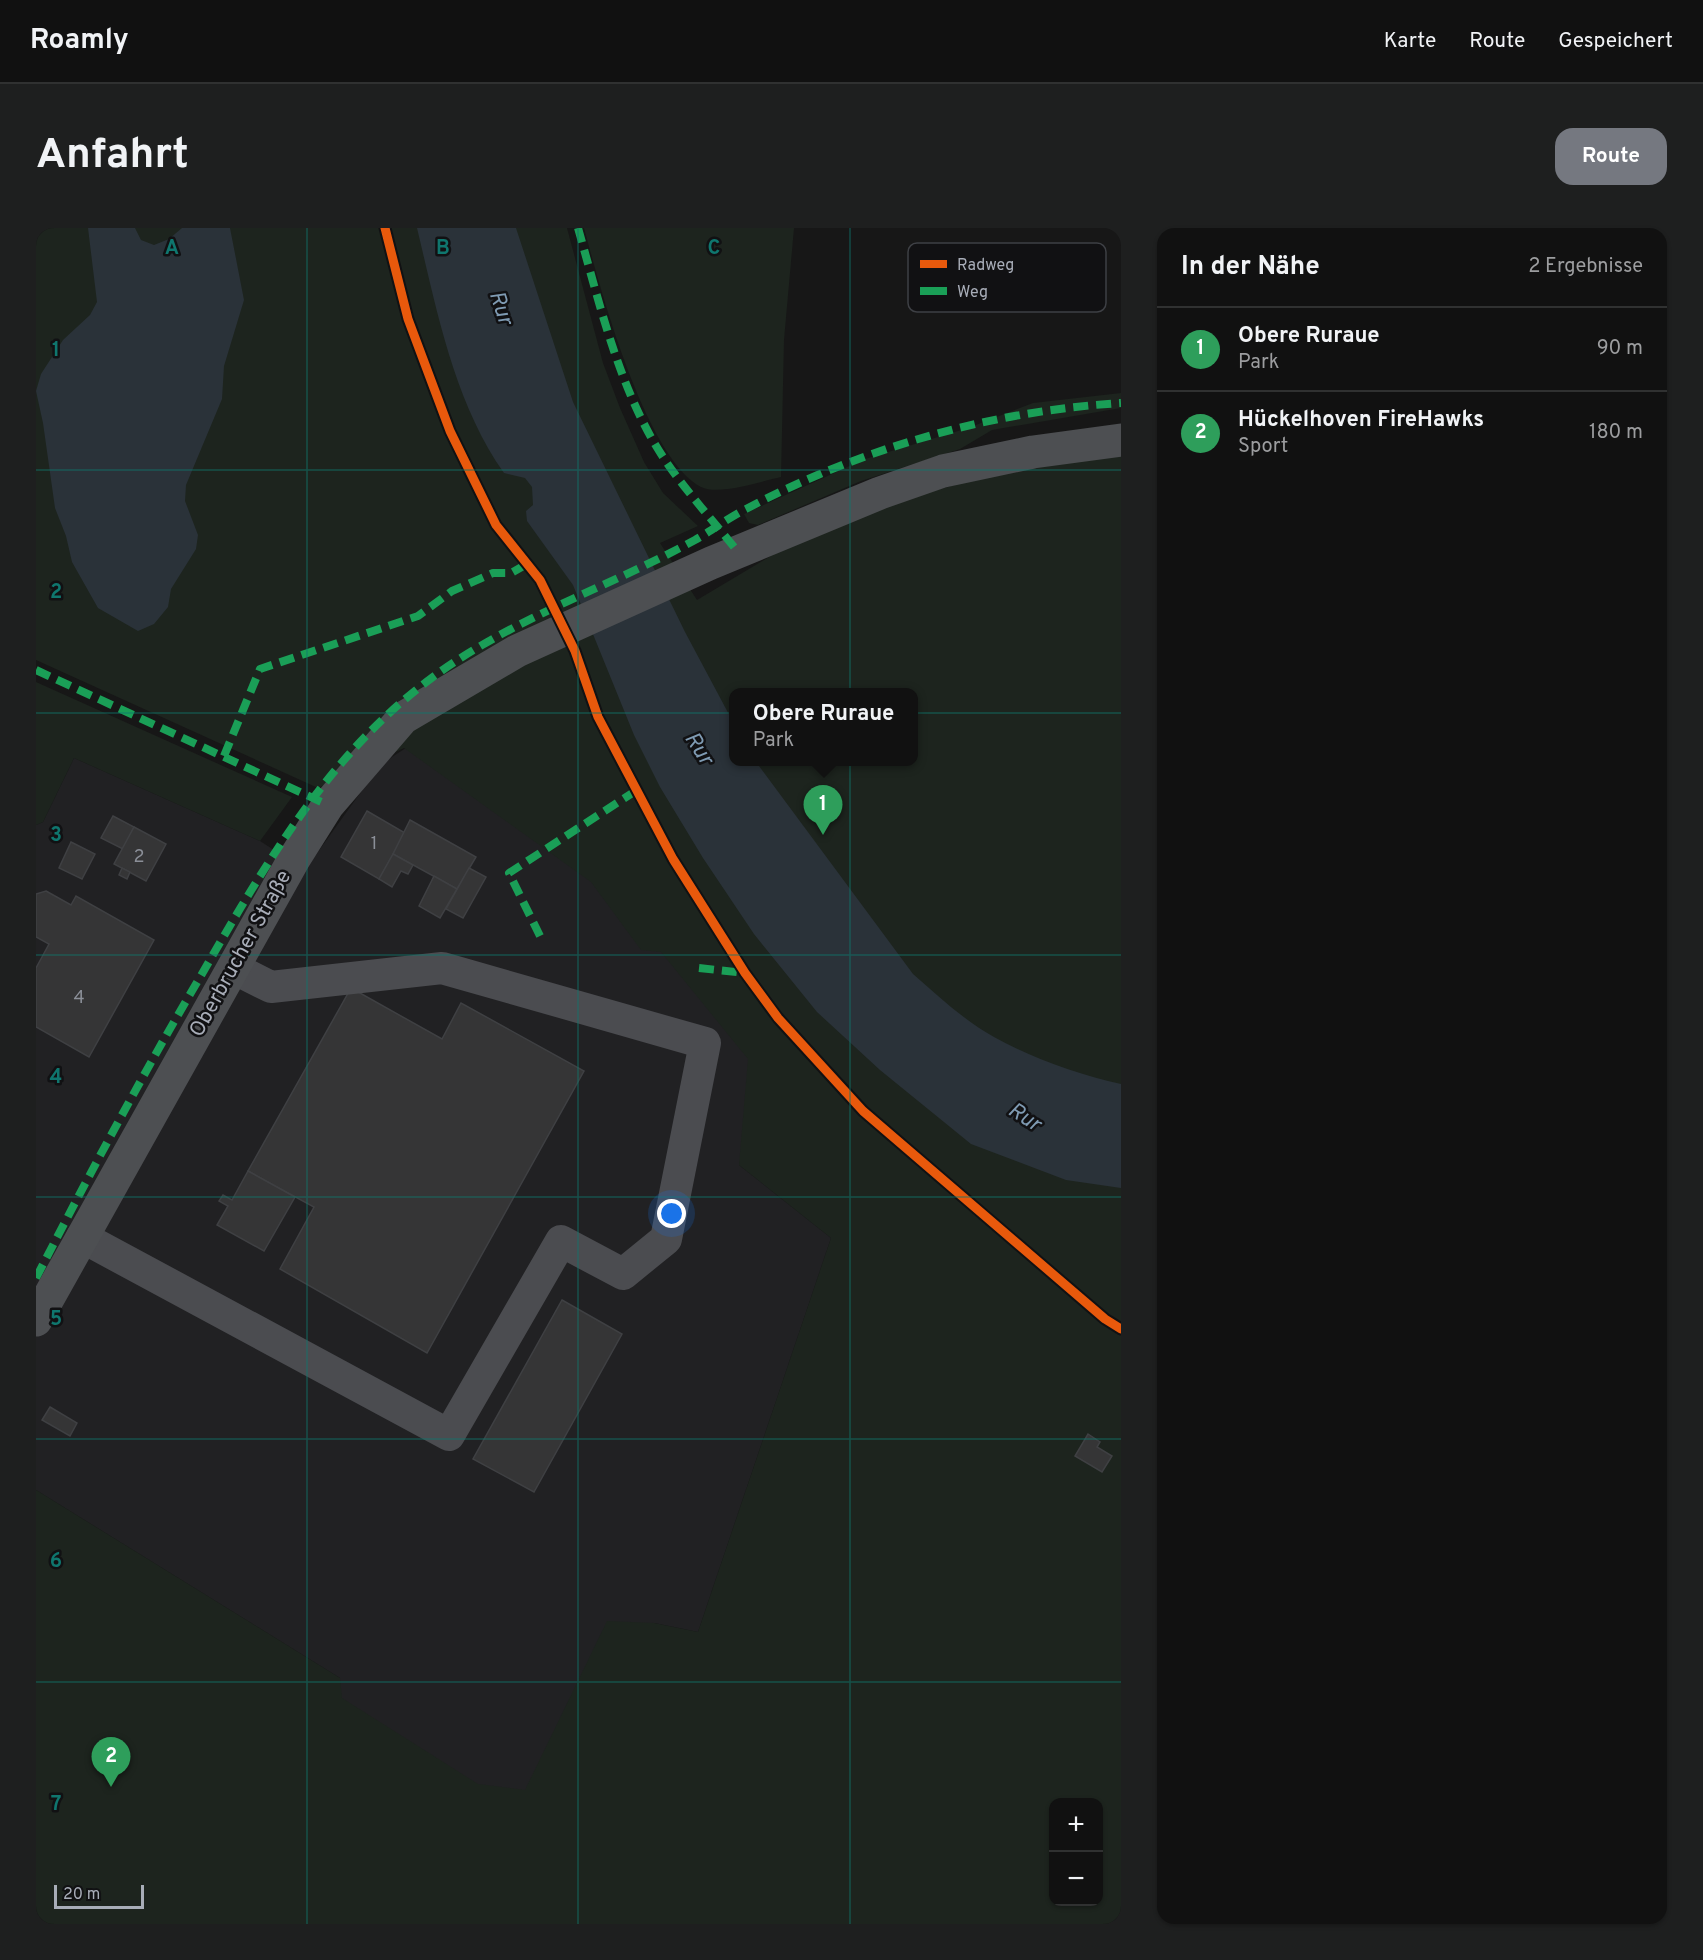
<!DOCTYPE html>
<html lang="de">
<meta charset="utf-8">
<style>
:root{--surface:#111;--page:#1e1f1f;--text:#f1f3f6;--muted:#9c9d9f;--line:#303131;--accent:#757880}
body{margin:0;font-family:Overpass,sans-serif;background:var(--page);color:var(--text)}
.controls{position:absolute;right:18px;bottom:18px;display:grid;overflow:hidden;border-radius:12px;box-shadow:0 2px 4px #0004}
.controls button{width:54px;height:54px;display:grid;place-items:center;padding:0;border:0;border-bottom:2px solid var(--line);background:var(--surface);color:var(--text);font:30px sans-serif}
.scale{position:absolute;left:18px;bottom:15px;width:90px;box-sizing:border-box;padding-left:6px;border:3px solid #a8adb8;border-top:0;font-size:16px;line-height:21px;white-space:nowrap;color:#a8adb8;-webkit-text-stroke:4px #111113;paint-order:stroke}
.you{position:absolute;left:636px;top:986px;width:21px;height:21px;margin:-15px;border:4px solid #fff;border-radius:50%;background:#1a73e8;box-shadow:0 0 0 9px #1a73e833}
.badge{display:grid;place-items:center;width:39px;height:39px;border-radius:50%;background:var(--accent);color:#fff;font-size:20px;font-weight:700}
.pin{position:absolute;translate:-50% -50px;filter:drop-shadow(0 2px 3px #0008)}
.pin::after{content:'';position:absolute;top:32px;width:21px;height:18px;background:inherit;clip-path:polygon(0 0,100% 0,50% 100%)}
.popup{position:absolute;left:693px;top:460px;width:189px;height:78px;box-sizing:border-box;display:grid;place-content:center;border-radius:12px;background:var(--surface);filter:drop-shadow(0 2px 4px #0005);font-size:20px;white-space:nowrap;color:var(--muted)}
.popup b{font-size:22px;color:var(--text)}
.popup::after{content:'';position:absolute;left:50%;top:100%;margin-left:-12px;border:12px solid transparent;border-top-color:var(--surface)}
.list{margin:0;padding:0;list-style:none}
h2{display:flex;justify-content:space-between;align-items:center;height:78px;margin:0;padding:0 24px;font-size:26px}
h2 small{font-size:20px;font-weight:400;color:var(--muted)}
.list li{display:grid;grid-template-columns:39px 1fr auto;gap:18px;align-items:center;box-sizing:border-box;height:84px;padding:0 24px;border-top:2px solid var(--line)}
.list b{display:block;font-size:22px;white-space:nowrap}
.list p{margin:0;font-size:20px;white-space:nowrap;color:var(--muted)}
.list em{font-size:20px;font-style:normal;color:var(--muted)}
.map{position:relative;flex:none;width:1085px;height:1696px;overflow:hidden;border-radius:18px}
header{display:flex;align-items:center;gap:36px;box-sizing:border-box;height:84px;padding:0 30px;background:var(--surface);border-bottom:2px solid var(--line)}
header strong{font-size:28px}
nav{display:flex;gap:33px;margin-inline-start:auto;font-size:21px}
.intro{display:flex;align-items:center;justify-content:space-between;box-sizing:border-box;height:144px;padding:0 36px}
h1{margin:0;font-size:42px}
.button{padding:15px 27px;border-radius:18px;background:var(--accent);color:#fff;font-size:21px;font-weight:700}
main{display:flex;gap:36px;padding:0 36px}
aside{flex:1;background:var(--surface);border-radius:18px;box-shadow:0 2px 4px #0004}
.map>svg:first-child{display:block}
.built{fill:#212123}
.green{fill:#1d241e;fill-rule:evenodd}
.water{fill:#2a3239}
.building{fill:#353536;stroke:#3f4043;stroke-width:1.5}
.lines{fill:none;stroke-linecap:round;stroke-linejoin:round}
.minor{stroke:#4b4c50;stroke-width:32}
.major{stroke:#4d4f52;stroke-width:33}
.quiet{stroke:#1a9f57;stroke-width:8;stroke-dasharray:15 8;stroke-linecap:butt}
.cycleway-casing{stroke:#111113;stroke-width:13}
.cycleway{stroke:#e8590c;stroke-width:9}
.grid{fill:none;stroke:#0f766e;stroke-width:1.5;stroke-opacity:0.55}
.labels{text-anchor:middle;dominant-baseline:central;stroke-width:5;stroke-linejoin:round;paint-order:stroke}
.number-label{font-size:18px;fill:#8b8f98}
.street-label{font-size:21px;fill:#a8adb8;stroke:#111113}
.water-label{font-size:22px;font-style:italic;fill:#7f9bb3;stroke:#111113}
.key{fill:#111113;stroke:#3e4045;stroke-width:1.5}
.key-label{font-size:16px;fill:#a8adb8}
.grid-label{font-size:20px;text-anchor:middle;font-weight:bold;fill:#0f766e;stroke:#111113;stroke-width:5;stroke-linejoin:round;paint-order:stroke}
</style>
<header>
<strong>Roamly</strong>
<nav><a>Karte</a><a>Route</a><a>Gespeichert</a></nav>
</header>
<div class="intro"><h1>Anfahrt</h1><a class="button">Route</a></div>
<main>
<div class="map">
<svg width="1085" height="1696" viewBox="0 0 1085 1696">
<rect width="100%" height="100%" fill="#171717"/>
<path class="built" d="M437 477 735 800 703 937 795 1010 663 1401 662 1404 618 1395 533 1592 284 1696 304 1450 0 1262V597L7 594 38 530 224 613 269 642 345 536Z"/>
<g class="green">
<path d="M0 0H531L567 135 584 180 608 234 627 265 662 298 624 315 661 372 755 316 841 278 982 240 1085 228V1696H0V1262L304 1450 306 1470 442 1556 489 1562 571 1393 618 1395 662 1404 795 1010 703 937 712 831 625 724 605 722 555 654 368 520 282 560 0 432ZM697 464H877V534H697ZM1017 1574H1062V1674H1017Z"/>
<path d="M548 0H758L748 112 745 249C726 253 683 268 665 259 609 229 564 60 548 0Z"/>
<path d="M1085 165V180L956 202 924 221 825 253 722 297 713 295 708 286 829 231 932 200 997 175Z"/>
<path d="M0 454 256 569 224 613 38 530 7 594 0 597Z"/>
</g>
<g class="water">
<path d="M52 0H99L105 12 118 17 133 11 146 0H194L208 72 188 138 186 171 150 257 149 273 162 307 160 321 135 361 132 379 118 396 102 403 62 380 36 334 30 308 19 280 7 195 0 163 5 146 27 112 54 87 61 74Z"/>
<path d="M381 0H480L537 174 649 404 697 494V534H720L877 746C902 768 929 793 958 809 996 830 1043 847 1085 856V960L1030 952 935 916 844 842 781 784 718 706 667 630 624 559 598 507 537 357 491 293 490 283 497 277 496 259 489 250 468 245C418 174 401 83 381 0Z"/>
</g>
<g class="building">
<path d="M331 583 369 605 343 651 305 629Z"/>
<path d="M77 588 98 599 87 621 65 610Z"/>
<path d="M374 592 440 629 421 661 357 626Z"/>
<path d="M98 599 130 616 110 653 78 636Z"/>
<path d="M35 614 59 626 46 651 23 640Z"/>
<path d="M357 626 377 637 372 646 365 643 356 659 343 651Z"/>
<path d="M86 640 94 644 91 651 83 647Z"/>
<path d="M433 640 450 649 427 690 410 681Z"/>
<path d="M398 648 421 661 404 690 383 678Z"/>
<path d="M10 663 35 677 40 668 118 712 53 829 0 799V740L13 716 0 709V666Z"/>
<path d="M315 760 406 811 425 775 548 843 391 1125 244 1041 278 979 212 943Z"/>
<path d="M212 943 259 969 228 1023 181 997 192 978 183 973 187 967 196 972Z"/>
<path d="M526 1072 586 1106 498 1264 437 1231Z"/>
<path d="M14 1179 41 1195 34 1208 6 1192Z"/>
<path d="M1052 1206 1064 1214 1061 1219 1076 1228 1066 1244 1039 1228Z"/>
</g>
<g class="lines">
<path class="minor" d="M46 1009 413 1207 525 1013 587 1046 630 1011 669 815 406 740 235 759 197 740"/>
<path class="major" d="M0 1092 258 631 292 577 367 490 481 423 675 335 844 265 907 243 997 224 1085 212"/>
<g class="quiet">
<path d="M542 0C562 70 580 147 616 211 639 252 673 287 702 324"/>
<path d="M0 442 292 577"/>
<path d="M188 528 224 441 382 388 416 363 457 345H475L491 336"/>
<path d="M504 708 473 645 601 562"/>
<path d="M663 740 709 745"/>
<path d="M0 1050C52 949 105 849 163 751 227 640 292 526 397 449 477 390 573 359 659 312 677 302 692 290 710 281 826 220 955 183 1085 175"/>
</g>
<defs>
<path id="cycleway" d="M349 0 372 91 414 203 460 297 504 352 539 423 562 489 637 631 709 745 742 790 827 883 1069 1091 1085 1101"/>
</defs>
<use href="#cycleway" class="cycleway-casing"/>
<use href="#cycleway" class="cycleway"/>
</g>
<path class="grid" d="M271 0V1696M542 0V1696M814 0V1696M0 242H1085M0 485H1085M0 727H1085M0 969H1085M0 1211H1085M0 1454H1085"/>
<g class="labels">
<g class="number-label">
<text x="338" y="616">1</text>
<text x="103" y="629">2</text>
<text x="43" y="770">4</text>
</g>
<g class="street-label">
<text transform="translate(205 726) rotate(-61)">Oberbrucher Straße</text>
</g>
<g class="water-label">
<text transform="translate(464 80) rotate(72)">Rur</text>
<text transform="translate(662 521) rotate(58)">Rur</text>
<text transform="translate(988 890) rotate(33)">Rur</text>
</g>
</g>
<rect x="872" y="15" width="198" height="69" rx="9" class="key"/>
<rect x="884" y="32" width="27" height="8" fill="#e8590c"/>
<rect x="884" y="59" width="27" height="8" fill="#1a9f57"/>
<g class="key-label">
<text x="921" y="42">Radweg</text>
<text x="921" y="69">Weg</text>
</g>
<g class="grid-label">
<text x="136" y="26">A</text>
<text x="407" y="26">B</text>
<text x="678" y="26">C</text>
<text x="20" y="128">1</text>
<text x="20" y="370">2</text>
<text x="20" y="613">3</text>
<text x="20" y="855">4</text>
<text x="20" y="1097">5</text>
<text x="20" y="1339">6</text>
<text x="20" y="1582">7</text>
</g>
</svg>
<div class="controls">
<button>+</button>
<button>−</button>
</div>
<div class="scale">20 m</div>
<div class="you"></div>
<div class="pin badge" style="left:787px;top:607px;background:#2e9e5b">1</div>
<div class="popup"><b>Obere Ruraue</b>Park</div>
<div class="pin badge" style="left:75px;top:1559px;background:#2e9e5b">2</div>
</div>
<aside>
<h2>In der Nähe<small>2 Ergebnisse</small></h2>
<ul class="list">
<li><span class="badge" style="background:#2e9e5b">1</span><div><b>Obere Ruraue</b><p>Park</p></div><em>90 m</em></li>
<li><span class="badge" style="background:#2e9e5b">2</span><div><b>Hückelhoven FireHawks</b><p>Sport</p></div><em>180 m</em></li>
</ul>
</aside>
</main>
